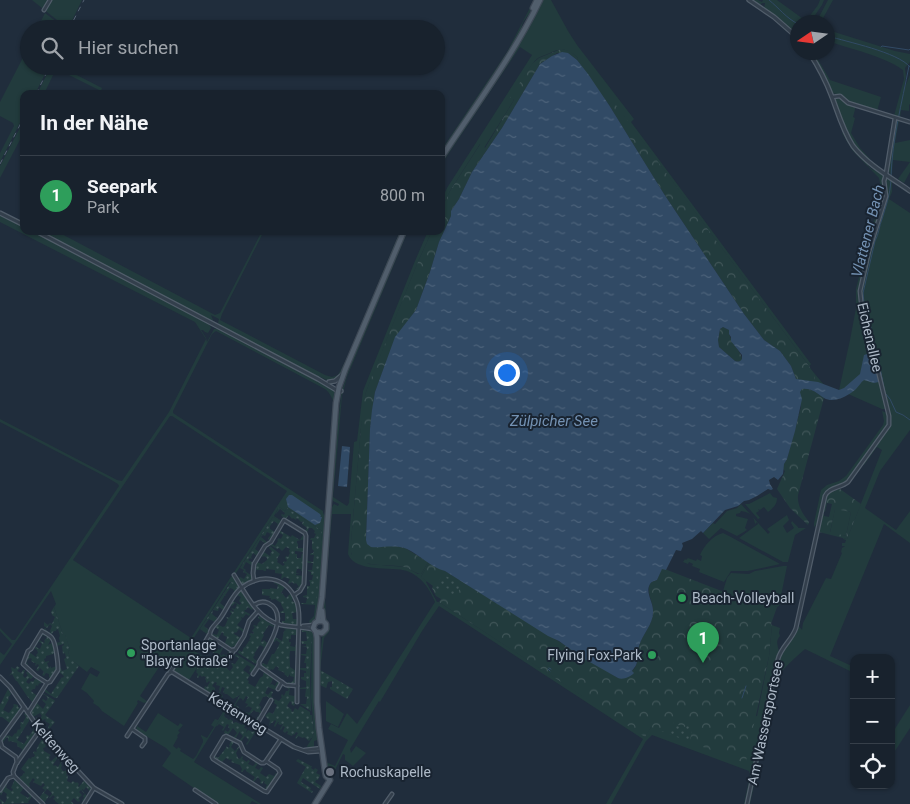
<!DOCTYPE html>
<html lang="de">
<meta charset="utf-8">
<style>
:root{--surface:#18222d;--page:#212a35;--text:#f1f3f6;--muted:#9fa4aa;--line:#363f49;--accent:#8c9099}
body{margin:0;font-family:Roboto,sans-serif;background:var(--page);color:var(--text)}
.controls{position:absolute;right:15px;bottom:15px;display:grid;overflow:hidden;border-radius:10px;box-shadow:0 1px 4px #0004}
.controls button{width:45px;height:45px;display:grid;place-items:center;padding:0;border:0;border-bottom:1px solid var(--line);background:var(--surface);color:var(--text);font:25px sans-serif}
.compass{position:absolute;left:790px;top:15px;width:45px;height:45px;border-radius:50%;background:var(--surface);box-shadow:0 1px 4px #0004;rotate:257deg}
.you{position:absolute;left:506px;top:372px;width:18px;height:18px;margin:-12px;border:4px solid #fff;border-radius:50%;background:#1a73e8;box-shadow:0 0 0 8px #1a73e833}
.badge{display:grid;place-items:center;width:32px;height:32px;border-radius:50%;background:var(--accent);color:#fff;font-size:16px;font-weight:700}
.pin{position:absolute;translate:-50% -41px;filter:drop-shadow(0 1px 2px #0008)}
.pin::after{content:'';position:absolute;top:26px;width:18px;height:15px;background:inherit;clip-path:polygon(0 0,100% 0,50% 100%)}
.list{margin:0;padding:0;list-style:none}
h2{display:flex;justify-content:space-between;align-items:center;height:65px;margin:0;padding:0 20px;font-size:21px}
h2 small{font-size:16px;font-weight:400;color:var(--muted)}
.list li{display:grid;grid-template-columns:32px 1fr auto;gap:15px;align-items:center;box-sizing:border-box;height:80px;padding:0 20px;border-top:1px solid var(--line)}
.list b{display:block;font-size:19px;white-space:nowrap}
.list p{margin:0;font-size:16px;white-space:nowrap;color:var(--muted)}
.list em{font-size:16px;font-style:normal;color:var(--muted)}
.icon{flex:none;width:28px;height:28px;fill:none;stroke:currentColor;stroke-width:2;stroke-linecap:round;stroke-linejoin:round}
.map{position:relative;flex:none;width:910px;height:804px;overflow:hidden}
.search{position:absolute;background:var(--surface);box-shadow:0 1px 4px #0004;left:20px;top:20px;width:425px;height:55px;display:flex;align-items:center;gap:12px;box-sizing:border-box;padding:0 18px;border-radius:28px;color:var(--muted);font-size:19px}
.panel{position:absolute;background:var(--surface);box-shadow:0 1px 4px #0004;left:20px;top:90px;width:425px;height:145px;border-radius:10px}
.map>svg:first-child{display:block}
.grass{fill:#223b3d;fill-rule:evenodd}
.forest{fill:url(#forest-crowns);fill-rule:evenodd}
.garden{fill:url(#garden-dots)}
.water{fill:url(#water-ripples);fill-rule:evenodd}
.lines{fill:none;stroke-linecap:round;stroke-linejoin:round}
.stream{stroke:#314a65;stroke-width:1}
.minor-casing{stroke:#515d6a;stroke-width:5}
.tertiary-casing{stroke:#515d6a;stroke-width:5.5}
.primary-casing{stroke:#3d4855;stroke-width:7}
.minor{stroke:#333f4c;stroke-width:2.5}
.tertiary{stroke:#333f4c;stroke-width:3}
.primary{stroke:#515e6c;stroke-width:4.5}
.rail{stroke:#556374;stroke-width:1;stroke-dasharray:5 5;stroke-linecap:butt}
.leisure-dot{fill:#2e9e5b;stroke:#192431;stroke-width:2}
.worship-dot{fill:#6b7280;stroke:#192431;stroke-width:2}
.labels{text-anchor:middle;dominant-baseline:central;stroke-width:4;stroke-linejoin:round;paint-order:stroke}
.street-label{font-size:14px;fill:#aebac8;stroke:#192431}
.poi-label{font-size:14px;fill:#aebac8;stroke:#192431;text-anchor:start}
.water-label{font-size:15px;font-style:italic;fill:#7492b3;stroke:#192431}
</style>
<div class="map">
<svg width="910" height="804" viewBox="0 0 910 804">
<defs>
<pattern id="forest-crowns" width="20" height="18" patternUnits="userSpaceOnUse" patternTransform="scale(1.25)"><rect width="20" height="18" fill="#223b3d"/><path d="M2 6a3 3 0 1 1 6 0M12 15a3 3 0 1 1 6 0" fill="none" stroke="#405558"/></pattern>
<pattern id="garden-dots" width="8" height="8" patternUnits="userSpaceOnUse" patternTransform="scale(1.25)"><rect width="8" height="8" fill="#223b3d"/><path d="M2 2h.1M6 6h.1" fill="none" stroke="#405558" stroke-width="1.8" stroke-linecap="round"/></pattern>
<pattern id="water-ripples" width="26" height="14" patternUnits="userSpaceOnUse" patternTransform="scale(1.25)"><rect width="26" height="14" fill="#314a65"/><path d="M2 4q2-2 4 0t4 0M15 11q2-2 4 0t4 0" fill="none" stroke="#4c627a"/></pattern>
</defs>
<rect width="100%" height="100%" fill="#202d3c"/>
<g class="grass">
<path d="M32 0H82L68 29H37L45 13 61 25 62 24Z"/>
<path d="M534 0H536L529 14 523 22 519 35 513 45 441 155 442 149 507 52Z"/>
<path d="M543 0H551L568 31 577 45 634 119 631 122 811 364 809 367 825 386 826 390 824 398 812 390 809 366 613 102 609 105 577 60 578 58C568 49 562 47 550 53 546 55 541 56 538 58 529 65 519 88 513 99L514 100 484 148 480 144 450 191 441 210V201L447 188 532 55 520 47 441 165V161L510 57 539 9Z"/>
<path d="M752 0H758L762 2 763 0H777L806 21 818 5 820 0H824L822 5 813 18 819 17 828 0H833L821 22H798L797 37 778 18 764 8 765 3H762L760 5Z"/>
<path d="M828 30 895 51 910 54V62L905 68 906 76 904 89 910 75V104L909 105V111L901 110 900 118 894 116 904 79 903 70C884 56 850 49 828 41Z"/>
<path d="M29 46V66H49L35 94H24V115L0 162V153L14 126 13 123 0 116V102Z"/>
<path d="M810 53H814L830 80 881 97 877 111 848 102 841 95 832 93 824 75Z"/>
<path d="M51 66H59L102 88 101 91 57 69 55 71 44 94H37Z"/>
<path d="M837 97H839L846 103 856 106 853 117 855 118 851 133 860 148 870 159 871 162C850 144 843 125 834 99Z"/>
<path d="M24 120V132L0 178V166Z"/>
<path d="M896 120 899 121 895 143 910 140V172L904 183 898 179 910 162 893 160 892 175 888 171Z"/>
<path d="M842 133H844L868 163V166L874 171 871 165 878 172 884 176 883 181 885 195 869 245 859 292 886 407 885 409H882L839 390 850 340 856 308V289L866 248 882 193 879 178 852 150Z"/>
<path d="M886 179H888L892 181V192L889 199 910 213V430L880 471 865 508 896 530 910 511V543L884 524 830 656 854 667V673L805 649C794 659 781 669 776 682L750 804H748L780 657 795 634 799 626 802 630 803 623 826 578 831 579 842 553 841 552 842 548 845 546H842V543H845L846 540 843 539V538L847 539 882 450 877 447 864 465 863 464 889 428C891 422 891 417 889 412L863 305 861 293 862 288 870 249 887 196Z"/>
<path d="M0 214 24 227V231H32L209 324 211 328 208 333 205 332 203 330H201L206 338 207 342 214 329H219L303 372 332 389 336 394 326 510 323 511V513L326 517 320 596 317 620 310 624 309 621 314 616 322 531 287 508 285 511 279 507 274 516 282 521 273 517 234 576 239 584V588L235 583 230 582 188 647 204 657 189 680 174 671V666L164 659 166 662 164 666 161 664 140 696 148 702 144 703 138 700 137 702 138 703 124 726 102 711 99 707 93 703 94 701 87 693 81 689 90 673 97 677 100 672 91 667 87 672 70 659 68 651 70 650 65 635H63L54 607 56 604 51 591 0 665V652L4 655 12 644 0 631V628L12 640H15L119 486 118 484 108 478 0 422V419L117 480 122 481 169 412 206 339 195 322 191 320 0 222ZM216 331 325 389C330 393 333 399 334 405L325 510 323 511 173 413V411L212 334ZM170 416H172L287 491 191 638 73 560Z"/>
<path d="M39 231H56L215 315 220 313 262 231H264L222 314 220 320 325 375 332 377 338 375 347 358 400 231H402L346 365 339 377 334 380 329 381 309 372 221 326 218 323 219 319 211 315 213 320 211 321Z"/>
<path d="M406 231H408L347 377 342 396 340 419 333 497 347 506 349 503 354 442 357 441 363 391 415 261 428 231H432L418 262 366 392 361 428 351 542V554L369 564 406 567 418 574H421L428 562 429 563 421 577 427 581 426 582 437 602H439L645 736 651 727 757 716 769 656 772 625 780 628 779 633 780 636C775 642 778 645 779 652 767 703 759 754 746 804H744L750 775 749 771 652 735 646 741 611 804H606L643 739 439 606 422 631 380 702 379 701 350 749 351 753 356 746 366 753 353 766 345 760V755L343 754 335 770 328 768 327 763H328L335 766 348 740 328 729 331 724 339 728 347 713 357 724 435 602C430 589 421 576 407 571 391 566 355 573 348 554L351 514H332L325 598 326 618 329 623 330 628 329 632 324 638 320 670V691H319V668L322 638 323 635 327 631C319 602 325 571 328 542 329 532 329 520 332 511V507L334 504 338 506 339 504 333 501 332 498 336 436 342 390 354 355Z"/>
<path d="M882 411 887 413 889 419 888 425 848 481C841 486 832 486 825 492L817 524 814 527V523L821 490 827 485 839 481 846 476 883 425 884 421Z"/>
<path d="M770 493 773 497 777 498C777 505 773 508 768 512L764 507 760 510 758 509 759 511 756 513 760 518 758 519 745 504H749Z"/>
<path d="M741 504 768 534 770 532 767 529 787 515 789 520 783 526 787 533 794 528 791 523 792 521 798 527V528H806L795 535 788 562H783L739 538 758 524 757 522 755 524C754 515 749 512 741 511L740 513 736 514V516L748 519 745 528 747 530 737 536 721 528 709 539 703 533 713 523 715 524 727 511 737 508Z"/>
<path d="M835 508 851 512 846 536 830 533Z"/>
<path d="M723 533 731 537 780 564 748 571H731L724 582 699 572 700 569 692 566 693 564 689 562 688 564 683 562 685 559 686 560 688 558 696 561 697 559 701 561 702 556 700 555C704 546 713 535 723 533Z"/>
<path d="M783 566H787L779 606 777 607 745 594 737 597 723 591 727 578 731 573 749 574 755 571Z"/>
<path d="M310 630 315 634 318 729 317 740 314 741V747L306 748 312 738 314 732 311 697 312 637 308 632Z"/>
<path d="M326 701 344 714 338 727 326 721Z"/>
<path d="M910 705V728L891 757V735Z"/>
<path d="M225 707 227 708 194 762 261 804H258L252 801 250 804H217L162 766 171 753 166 748 136 730 137 726 146 732 158 713 178 726 180 723 183 725 178 731 180 732 177 736 178 737 173 746 177 749 178 747 181 749 180 751 193 759 196 756 203 742V740L201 736V735L207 738 214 727 211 725 215 719 218 720 223 712 221 711Z"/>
</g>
<g class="forest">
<path d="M561 49 570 51 578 58 577 60 568 53H557L540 64 502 128 472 172 459 199 451 211V216L439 242 430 272 416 310 395 338 375 392 370 429 366 540 405 548 428 562 421 574C416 574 410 568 404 567 391 564 362 567 353 557 350 554 351 547 351 542L363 405 366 392 372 376 418 262 432 231H441V210L450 191 481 143 485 148 514 100 513 99 508 101 532 64 539 58Z"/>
<path d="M613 101 809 366 815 376V381L809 382 802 380 808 389 812 390 824 398 798 495C797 506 803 514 809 522L808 525 790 508 777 489 785 471 783 469 784 464 787 459 801 407 796 379 791 366 780 351 764 340 744 314 664 194 609 105Z"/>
<path d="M723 327 729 330C729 343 742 351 742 360 740 362 738 362 735 361L719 347 718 340 720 329Z"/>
<path d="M840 489 861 504 847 539 819 532 822 514H824V516L829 517 832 504 827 503 825 512 823 511 826 496 829 492ZM835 509 851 512 846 536 830 532Z"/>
<path d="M429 563 445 571 618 678C622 676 629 674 632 671 640 665 636 654 639 646 643 633 654 624 653 610 653 602 648 596 649 587 650 582 653 581 657 580L662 568 737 597 744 594 777 607 771 624 772 625 769 656 746 761 742 762 651 727 645 737 439 602 441 599 436 596 432 588 433 586 421 577Z"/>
</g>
<g class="garden">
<path d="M279 507 285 511 287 508 322 531 316 605 301 604V603H306L307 598 303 597V596L307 595V586H310V582L309 581V580H312L313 575H311V572L308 571V570H312L313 563H306L307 559 308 560V561L313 562 314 555H310L311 553H313L314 551 312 549V540H310L311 538H314L316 534 314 533 315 531 312 528H309L306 534 304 532 307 528 302 524 303 521 301 522 297 518 296 520 293 518 292 519 289 515 285 520 281 515 282 514 284 515 285 513 280 509 275 515Z"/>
<path d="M273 517 282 521 278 526H277L278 524 274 521 270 526V529L275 532 269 540 268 539 271 534 267 532 265 536 263 535 261 537 267 542 262 550 261 549 265 543 260 540 255 549 259 552 257 556 253 553 251 557 252 559 250 558 248 560 254 563 252 570 250 569 251 565 246 562 243 568 246 570 245 571 252 576 253 578 242 585 238 580 240 577 244 579 247 574 243 572 244 570 240 568Z"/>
<path d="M279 530 291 537 292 535 300 540 303 535 304 536 305 539 297 541V543L298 544V548H303V544H304V552L295 551V554H297V558H301L302 554H303V571H301V569H297L296 573 300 574H296V575L303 576 301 585 298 591 296 589 299 587 296 583 294 584 292 582 289 584 288 583 290 579 284 577 282 579H281L282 574 275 573V570L266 569V571H264L263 570H256V572L255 573 257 562 262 564 267 560V558L264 556 263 557 261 556 264 552 270 556 271 555 270 554 272 551 269 548 270 546 280 554 277 559 278 560 277 562 283 566 285 564 283 563 284 561 286 562 287 560 285 558 286 556 288 557 290 553 289 551 290 549 286 547 282 551 279 548 277 549 270 545 272 542H273L272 544 275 546 278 541 280 542 277 540 279 538 281 539 283 535 278 532Z"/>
<path d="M443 574 462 586 453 599 449 596 451 591 442 585 439 590 434 587Z"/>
<path d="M275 581 285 587 281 593V594L282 593 286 598 291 593 294 598 292 600 293 602 295 601 298 612 292 613 293 619H298L297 625 282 623V621H285V613H281L280 612 284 610 281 604V603L275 599 271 600V598H269L270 596 262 595V589H270V588L277 589 278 585 274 583Z"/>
<path d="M231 582 235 583 239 588 235 592 233 589 230 588 226 594H225L226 595 225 596H224V597L220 603 225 607 223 610 219 607 218 611 213 610 212 614 217 618 215 622 209 619 204 626 209 630 207 634 200 629Z"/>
<path d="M240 590 253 609 252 610 248 607 246 610H245L244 611 250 614 249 616 246 614 243 618 241 617V618L242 619 237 625 244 630 243 632 239 629 236 633 235 632 234 634 241 638 235 647 233 646 232 648 225 643 227 637 223 635 224 634 222 632 218 639 212 635 213 634 217 635 219 630 215 627 217 624 223 627 225 626 228 619 226 618 227 617 229 618 232 613 230 612 231 610 233 612 234 611 231 608 235 609 237 604 235 603 232 606 230 605 233 601 240 605 241 603 239 601 241 597 237 595Z"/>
<path d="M54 607 63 635 65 634 70 650 68 651 70 658H72L74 662 79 666 57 698H55L45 692V689L51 694 62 677 63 678 64 676 59 672 60 668H61L62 671 67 669 64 659 66 658 65 653 63 654 62 646 64 645V644L56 646 54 640V639L56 643 60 642 59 638 60 636 58 629 56 630V631H54L50 636 44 630 45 628 46 629V630L50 633 51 632 50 631 52 626 50 624 47 628 44 626V622L48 625 50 623 52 624 55 617 52 615 51 612Z"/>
<path d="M259 616 274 626V627L269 625 263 634 264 635 261 641 262 642 264 640 267 643 270 638 271 639 264 652 262 651 264 647 260 645 254 654 255 655 253 657 254 659 257 661 259 658 260 659 256 664 238 653 239 650 242 652 244 647 246 648 245 647 249 641H251L249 640 251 636 249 635 251 633 253 634 254 632 252 631 255 627 253 626 254 625 257 626 258 623 261 620 258 618Z"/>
<path d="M283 628 298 630 297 637H296V635H291V639H289V642H291L290 646 295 647V645H297L296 655H295V651H290C289 656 290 661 290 667L296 671 295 683H293V685L287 683 289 682 290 683 293 681 294 677 290 676V674L288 677 284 674 285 673 278 670 279 668 276 666 273 670 271 669 270 671 261 666 263 663 267 665 272 654H274L278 647 280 643 276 640 275 642 273 641 275 637 282 641 284 631 286 630Z"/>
<path d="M302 630 308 631 312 637 310 679 311 711 300 704H306L307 697H305L306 689H300V688L306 687V681L301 679V677H304V673H306V671L298 669 299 664H300V668H306V663H304L306 656 301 655V654H306L307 648 306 647H302L306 646V644H302L301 641H307L306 632H302Z"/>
<path d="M41 634H44L51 639 48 645 52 643 55 652 53 654 46 656V658L44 659 45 662 49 661V662L47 663 49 668 51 666V668L57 666V669L51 678 49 677V674L46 673 44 676 42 675 44 672 40 668 38 671 36 670 39 665 37 664 36 666 35 665 36 663H34L31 661 32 659 30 658 26 662 28 664V665L25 662 29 652 36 657 37 656 36 655 38 653 37 650 34 648 31 652 30 651 34 646 40 649 42 644 39 641 36 646 35 645 38 639 44 643 45 642 44 641 47 637 43 635 41 636Z"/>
<path d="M209 638H210L217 642 213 649H214L215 648 220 650 222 647 223 648 220 654 222 656 223 654 226 656 229 651 226 649 227 648 231 650V652L229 656H227L225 659 227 661 226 663 220 660 216 661 215 664 222 668 224 666 230 671 233 667 231 663 235 664 239 658 235 656 236 654 257 667 254 671 251 673 249 671 251 667 247 665 243 670 250 675 247 680 249 681 248 683 255 687 260 678 263 676 264 672 261 670H262L274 677 270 685 272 684 275 686 278 680 280 682 279 686 277 687 275 690 268 687 265 693 268 695 271 691 273 692 271 696 273 697 271 699 266 696 265 697H263L259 705 261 707 260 710 262 711 257 720 255 721 260 713 258 712H256L254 710 248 716 245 714 246 712 249 713 252 708 248 706 245 708 248 704 245 703 248 697 246 696 243 701 242 699 240 698 235 705 239 707 237 710 233 707 240 695 233 699 227 694H224L225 693 223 692 225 688 222 687 220 693 223 696 221 699 218 698 219 696 217 695 220 691 219 690 220 686 216 685 217 683 215 682 212 686 215 688V691L213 695 204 689 205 686 207 687 210 682 209 681 207 683 206 682V680L205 679 206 677 203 676 202 677 200 675 198 678 197 677 198 674 196 672 197 671 196 670 204 657 211 661 215 654 211 651 213 645 206 642Z"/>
<path d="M17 666 20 668 17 671 21 673 23 670H25L23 676 25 678 28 675 26 673 28 671 29 673 34 676 31 679 29 678 26 682 29 684 31 681 33 682 36 678 42 682 40 684 39 683 38 686 36 685 35 689H33L31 691 36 695H38L33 703 27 696 17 681H16L12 674 9 676 12 672 11 667 15 669Z"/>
<path d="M320 670 353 689 347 699 330 689V687H332V681L328 682 326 688 320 685Z"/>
<path d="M285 685 290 687 289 695 294 696 295 695V691H297V697L294 703 295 704 294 706 291 704 292 703 290 701 287 706 292 710 291 711 293 712 295 708 298 710 300 706 310 712V715H312L314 732 312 738H311L309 741 304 737 303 738 298 736 296 739 295 738 298 733 296 732 294 735 293 734 292 736 287 734 288 732 287 731 285 733 283 731 285 727 283 726 281 730 280 729 283 724H282L281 725 278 724 279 722H278L275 727 274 726 276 721 275 720 272 723H271L269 726 270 720 268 719 265 716 269 712 273 714 277 705 274 703 275 701 273 700 274 699 279 701 282 697 281 696 282 694 284 696 286 691H288L289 689 284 686Z"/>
<path d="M8 689 11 694 8 698 9 699 3 710 9 713 14 706 13 705 14 704 18 705V707L21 709 11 724 2 717H0V705Z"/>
<path d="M44 694 54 700 55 701 45 715 55 722 49 729 48 727 50 724 45 721 46 720 45 719 41 721 39 725 36 721V717L38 720 41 718V717L42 716 40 713 33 717 31 712 37 703 43 709 46 704 42 700 43 699 46 701 48 698 45 695H43Z"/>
<path d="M225 711 226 712 224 715 225 717 229 720 230 719 233 721V723L236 722 242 725 244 722 242 720 244 719 247 720 244 725 245 726 244 728 247 729 246 733 248 730 253 732 256 726 258 728 247 745 246 744 249 740 245 736 240 743 237 740V739L240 740 243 736 240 733V731L235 739 230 736V735L234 737 237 733 233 728 228 735 224 733 225 730 228 732 230 729 228 727 229 725 227 724 223 731 222 730 224 727 219 724 217 726H216Z"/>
<path d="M25 713 29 718V721L17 740 24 744 27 739 26 737 27 735 29 736 34 729 32 728 34 726 38 732C33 740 27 747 21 755H19L22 751V749L17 746V743L10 741 9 742 8 740V738L7 737 3 742V744L1 740 5 735 8 736 9 735 12 737 15 733 16 734 18 729 19 730 21 728 20 726 21 724 20 723 21 722 24 723 23 722 26 717 24 714Z"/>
<path d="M674 722 679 723 678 725 685 727 686 725 692 727 690 742 661 731 673 728Z"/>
<path d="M43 737 48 742 45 746 46 747 43 748 44 751 51 755 49 757 50 758 49 760 51 761 57 756 58 757 53 765 54 766 55 765 58 767 61 762 58 759 60 756H62L64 757 61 764 62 765 61 768 63 771H65L66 769 69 770 66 775 68 776 67 781 71 783 73 781 76 783 77 782 79 784 78 786 79 787 85 779C89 784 94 786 90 793L89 790 86 787 84 790 82 789V790L87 796 84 802 82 800 84 798 83 796 85 794 81 790 79 792 82 795 79 798 80 801 78 802 74 798 71 801 74 804H59L55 801V800L53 799 55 797 53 795 50 798H49L52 794 51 792 47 789 44 793 49 796 44 803 39 798 45 790 42 788 45 785 43 783 41 786 33 782 35 780 33 778 29 784 30 786 29 788 17 776 19 778 21 776H22L23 774V773L24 774 25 772 21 769 29 758 31 759 32 757H34L35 755 33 753 34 751 36 752 37 751 36 750 42 739H44Z"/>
<path d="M228 739 234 742 231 747 235 751 240 745V746L236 753 238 758 240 759 242 756 243 757 242 759 247 762 248 760 250 761 248 764 253 766 256 763 254 762 255 761 258 763 255 768 259 770 261 767 263 768 260 773 266 777 269 774 274 776 276 773 278 774 268 789H265L267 785 264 783 265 781H264L262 784 260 783 261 781 258 777 253 783 250 781 251 780 253 781 255 777 246 771V770L245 769 242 772H241L242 769 240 765 231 762 232 760 231 759 230 760 226 758 221 763 214 758 215 753V756L218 758 226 748V746L229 748 230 746H229L231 741Z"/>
<path d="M298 759 311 766H312L311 768 314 770 315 768 318 770 316 773 320 775 318 780H316L315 782 321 786 320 789 303 778 301 782 311 788 310 790 313 791 312 793 297 783 306 767 296 761Z"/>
<path d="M15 779 25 789H23L20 793 28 798 30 796 28 794V792L32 796 28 802 29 803 1 804 2 803 0 801V799L5 803 7 798 6 797 7 794 3 791 1 796 0 793 8 781 6 788 12 791 13 789 11 788Z"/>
</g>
<g class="water">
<path d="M562 52 568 53 577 60 588 74 609 105 664 194 744 314 764 340 780 351 791 366 796 379 818 382 839 390 844 388 860 374 864 355 876 351 883 381 874 383 864 380C861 382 859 386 856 389 848 396 834 404 824 398 816 393 812 388 802 389L800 392 802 399 795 431 787 459 784 464 783 474 778 480 774 477 769 480 770 484 773 489 771 490 768 489 757 496 749 500 744 501 738 506 725 510 703 533 701 531 692 539 682 543 683 546 681 551 676 550 666 570 662 569 657 580C654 581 652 581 650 584 645 592 653 602 653 610 654 624 643 633 639 646 637 651 638 656 637 661 637 665 634 668 632 671L634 673C630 677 623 680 618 678L581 657 559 641 548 636 445 571C430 567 420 555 407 549 396 544 382 548 371 547L367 544 366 540 370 429 372 410 375 392 395 337 416 310 430 272 439 242 451 216V211L459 199 472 172 502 128 540 64 552 56ZM723 327 729 330V334L731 337V341L742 355V359C740 362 738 362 735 361L719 347 718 340 720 329Z"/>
<path d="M342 446 350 447 347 487 338 486Z"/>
<path d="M289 495H292L320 514 321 516 320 517H322L320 523 315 525 288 507 286 499Z"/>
</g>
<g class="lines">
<g class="stream">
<path d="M769 0C779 8 786 18 798 24"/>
<path d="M828 36C847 42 898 52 910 67"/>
<path d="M881 47 882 46 909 50 910 49"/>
<path d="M891 177C892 139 902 103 909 66"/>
<path d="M876 352 867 309 864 303 863 293 875 241C879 234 879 226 882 219 886 206 890 195 891 181"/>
<path d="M879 363 885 393 890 399 896 412 903 415 910 420"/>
<path d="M549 668 551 669"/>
<path d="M548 669 550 671"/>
<path d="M742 698 746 686"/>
</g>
<defs>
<g id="minor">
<path d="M44 10 50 0"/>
<path d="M832 97 840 96 848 103 910 122"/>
<path d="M234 575C246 594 257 619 281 625 291 627 302 627 312 629"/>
<path d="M254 581 253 573 254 564 265 546 271 542 284 520 305 533 306 536 304 584 300 591 294 595"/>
<path d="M254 605C258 602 263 601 268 603 291 614 267 649 259 662V666L286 685 297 686 299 619C299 613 299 606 296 600 286 576 261 573 241 588 231 596 227 610 219 620 215 625 209 629 210 636L231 650H235L244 636 249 621 258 611"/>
<path d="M303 626 314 625"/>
<path d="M204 644 209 635"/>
<path d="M228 659 234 650"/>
<path d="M170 672 174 666"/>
<path d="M253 674 259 665"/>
<path d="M0 677 10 687 40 730 94 788 122 804"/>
<path d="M297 686V702"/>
<path d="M278 689 282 682"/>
<path d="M28 713 47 683 50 682 58 670C58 664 56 643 52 638 50 635 45 633 42 631L31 649 28 651 23 664 36 676 47 683"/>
<path d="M257 724 271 700"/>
<path d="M132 729 145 738V742L142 746"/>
<path d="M127 736 168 674 172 672 294 747 308 752 322 751"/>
<path d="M0 740 24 707"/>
<path d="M0 741 2 747 16 757 17 763"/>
<path d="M305 750 322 748"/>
<path d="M266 761 264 763H261L244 752 240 743 226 736 224 737 212 757 213 759 264 791 267 792 280 773 278 769 266 761 281 739"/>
<path d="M14 776 13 772 16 764 40 730"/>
<path d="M0 790 8 778 14 776 43 804"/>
<path d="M195 790 216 804"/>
<path d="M84 804 94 788"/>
<path d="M385 804 392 794"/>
<path d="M747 804 778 659C781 647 792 640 796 628L825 496C829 487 841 488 848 482L889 425V416L861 301 860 291 869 251 886 196 884 181 886 174 895 118"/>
</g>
<g id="tertiary">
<path d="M749 0 774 17 798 38"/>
<path d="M809 52C818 66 826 81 832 97 838 113 843 131 853 146 868 165 890 177 910 191"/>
<path d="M0 213 24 225"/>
<path d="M36 231 318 379 338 391H341"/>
<path d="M329 382 335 381 342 375"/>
</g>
<g id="primary">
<path d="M533 8 537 0"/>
<path d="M441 158C475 106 513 56 540 0"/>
<path d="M322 611 323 621 326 624V629L322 633 316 632 313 628 315 623 318 621H323"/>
<path d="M318 621 322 597 336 403 339 387 345 370 404 231"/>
<path d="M315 804 330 780 326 776 325 771 319 728 317 702V638L316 632"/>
</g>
</defs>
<use href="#minor" class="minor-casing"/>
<use href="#tertiary" class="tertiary-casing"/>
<use href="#primary" class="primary-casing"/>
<use href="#minor" class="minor"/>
<use href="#tertiary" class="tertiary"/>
<use href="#primary" class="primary"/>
<g class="rail">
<path d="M69 29 84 0"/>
<path d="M36 94 50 66"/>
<path d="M0 164 24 117"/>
</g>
</g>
<g class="leisure-dot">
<circle cx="682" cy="598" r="5"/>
<circle cx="131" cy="653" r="5"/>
<circle cx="652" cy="655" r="5"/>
</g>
<circle class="worship-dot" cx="330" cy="772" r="5"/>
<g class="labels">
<g class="street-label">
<text transform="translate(870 337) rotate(77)">Eichenallee</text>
<text transform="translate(238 713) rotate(32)">Kettenweg</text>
<text transform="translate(765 723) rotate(-78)">Am Wassersportsee</text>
<text transform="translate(56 746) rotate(49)">Keltenweg</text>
</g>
<g class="poi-label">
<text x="692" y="598">Beach-Volleyball</text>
<text x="141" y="645">Sportanlage<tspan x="141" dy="16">"Blayer Straße"</tspan></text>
<text x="642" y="655" text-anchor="end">Flying Fox-Park</text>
<text x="340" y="772">Rochuskapelle</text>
</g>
<g class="water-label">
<text transform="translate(868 231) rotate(-76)">Vlattener Bach</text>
<text x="554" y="421">Zülpicher See</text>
</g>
</g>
</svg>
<div class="controls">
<button>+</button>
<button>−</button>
<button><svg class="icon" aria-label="locate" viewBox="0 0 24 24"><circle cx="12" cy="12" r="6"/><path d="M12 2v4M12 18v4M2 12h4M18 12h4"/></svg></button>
</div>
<svg class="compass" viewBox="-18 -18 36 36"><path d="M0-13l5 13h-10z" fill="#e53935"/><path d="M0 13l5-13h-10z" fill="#9fa4aa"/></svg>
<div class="you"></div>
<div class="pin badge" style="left:703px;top:663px;background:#2e9e5b">1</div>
<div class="search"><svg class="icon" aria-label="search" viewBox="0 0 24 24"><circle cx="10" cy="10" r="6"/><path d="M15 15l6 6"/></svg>Hier suchen</div>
<section class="panel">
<h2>In der Nähe<small></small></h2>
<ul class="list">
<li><span class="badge" style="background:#2e9e5b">1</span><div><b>Seepark</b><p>Park</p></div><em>800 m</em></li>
</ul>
</section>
</div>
